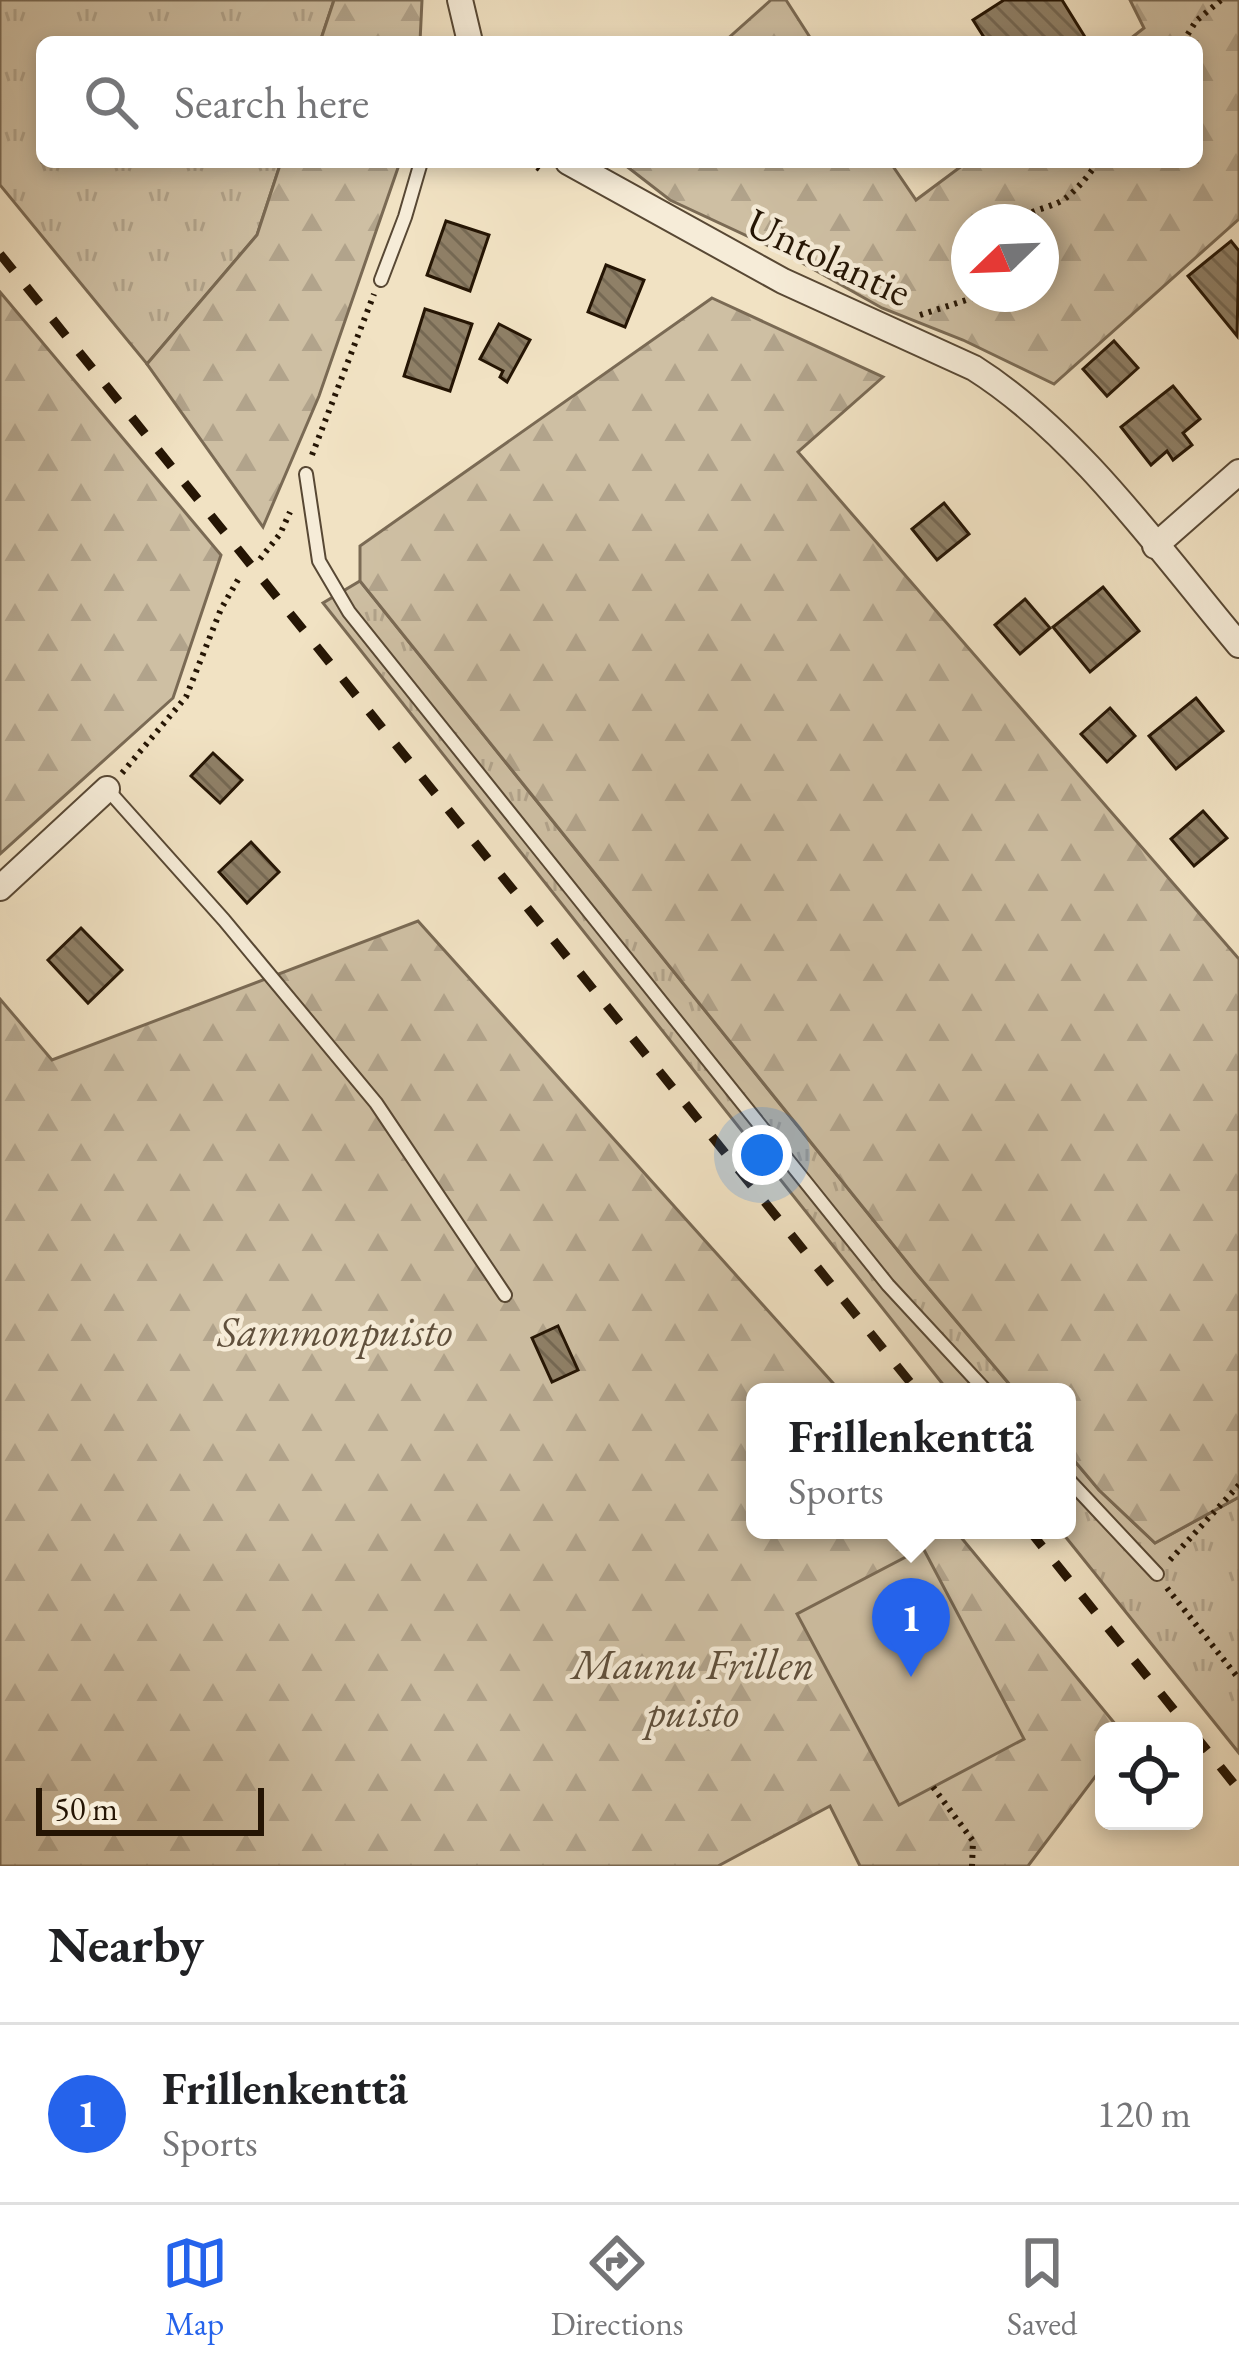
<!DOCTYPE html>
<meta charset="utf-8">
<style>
:root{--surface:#fff;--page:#f6f6f6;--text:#202124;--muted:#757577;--line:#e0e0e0;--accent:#2563eb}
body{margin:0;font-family:"EB Garamond",serif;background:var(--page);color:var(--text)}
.controls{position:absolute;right:36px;bottom:36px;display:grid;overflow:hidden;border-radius:18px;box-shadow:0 6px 18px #0003}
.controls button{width:108px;height:108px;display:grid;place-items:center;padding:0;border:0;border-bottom:3px solid var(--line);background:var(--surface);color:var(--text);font:60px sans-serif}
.compass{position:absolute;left:951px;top:204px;width:108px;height:108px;border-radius:50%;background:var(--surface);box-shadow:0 6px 18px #0003;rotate:247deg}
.scale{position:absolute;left:36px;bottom:30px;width:228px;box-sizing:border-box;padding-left:12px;border:6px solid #251504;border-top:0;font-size:33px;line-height:42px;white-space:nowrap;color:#251504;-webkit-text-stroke:9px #f6ecd8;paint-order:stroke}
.you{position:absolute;left:762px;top:1155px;width:42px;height:42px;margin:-30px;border:9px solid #fff;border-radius:50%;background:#1a73e8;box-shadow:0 0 0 18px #1a73e833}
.badge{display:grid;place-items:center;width:78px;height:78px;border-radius:50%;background:var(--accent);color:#fff;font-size:39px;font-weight:700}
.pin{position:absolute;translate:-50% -99px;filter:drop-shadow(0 3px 6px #0008)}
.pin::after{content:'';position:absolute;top:63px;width:42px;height:36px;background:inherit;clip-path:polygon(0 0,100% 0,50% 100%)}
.popup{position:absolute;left:746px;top:1383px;width:330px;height:156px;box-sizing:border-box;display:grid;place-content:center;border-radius:18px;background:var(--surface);filter:drop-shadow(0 3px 9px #0005);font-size:39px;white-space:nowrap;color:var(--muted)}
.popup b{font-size:45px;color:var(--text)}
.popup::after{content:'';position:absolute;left:50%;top:100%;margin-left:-24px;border:24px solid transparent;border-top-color:var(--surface)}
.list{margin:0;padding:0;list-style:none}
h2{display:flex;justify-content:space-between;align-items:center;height:156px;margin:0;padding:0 48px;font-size:51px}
h2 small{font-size:39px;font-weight:400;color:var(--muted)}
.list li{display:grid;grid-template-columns:78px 1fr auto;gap:36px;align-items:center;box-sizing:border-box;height:180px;padding:0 48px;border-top:3px solid var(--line)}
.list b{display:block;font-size:45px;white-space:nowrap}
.list p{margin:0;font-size:39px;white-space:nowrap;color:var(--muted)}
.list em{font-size:39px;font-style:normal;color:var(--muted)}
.icon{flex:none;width:66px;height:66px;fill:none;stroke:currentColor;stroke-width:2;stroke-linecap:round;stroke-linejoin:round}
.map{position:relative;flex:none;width:1239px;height:1866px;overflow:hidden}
.search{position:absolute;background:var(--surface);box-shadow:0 6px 18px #0003;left:36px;right:36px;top:36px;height:132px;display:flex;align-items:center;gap:30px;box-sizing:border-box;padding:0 42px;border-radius:18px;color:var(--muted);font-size:45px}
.sheet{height:336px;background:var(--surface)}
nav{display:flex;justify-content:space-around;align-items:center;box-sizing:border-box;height:168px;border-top:3px solid var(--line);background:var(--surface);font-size:33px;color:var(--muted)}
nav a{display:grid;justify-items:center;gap:6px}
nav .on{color:var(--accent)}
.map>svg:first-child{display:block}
.grass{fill:url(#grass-tufts);stroke:#7a6a54;stroke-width:3}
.forest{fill:url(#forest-firs);stroke:#7a6a54;stroke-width:3;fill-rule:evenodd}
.park{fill:#cebfa3;stroke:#7a6a54;stroke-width:3}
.building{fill:url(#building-back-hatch);stroke:#251504;stroke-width:3}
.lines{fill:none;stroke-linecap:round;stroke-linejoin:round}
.lane-casing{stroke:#584834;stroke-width:16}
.street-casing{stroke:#584834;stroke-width:28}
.path{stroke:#251504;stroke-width:6;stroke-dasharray:3 6;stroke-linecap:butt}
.lane{stroke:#f6ecd8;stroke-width:12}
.street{stroke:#f6ecd8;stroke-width:24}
.rail{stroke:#251504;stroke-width:9;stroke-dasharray:21 21;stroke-linecap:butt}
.labels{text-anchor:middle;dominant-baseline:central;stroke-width:9;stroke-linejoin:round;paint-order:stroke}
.street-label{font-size:42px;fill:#251504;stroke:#f6ecd8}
.park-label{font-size:42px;font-style:italic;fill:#60503c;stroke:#f6ecd8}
</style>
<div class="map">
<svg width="1239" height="1866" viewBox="0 0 1239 1866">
<defs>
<pattern id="grass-tufts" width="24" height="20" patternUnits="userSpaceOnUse" patternTransform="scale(3)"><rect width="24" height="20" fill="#cebfa3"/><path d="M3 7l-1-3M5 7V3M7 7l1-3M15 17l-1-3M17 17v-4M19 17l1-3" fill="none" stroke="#b1a38b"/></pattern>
<pattern id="forest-firs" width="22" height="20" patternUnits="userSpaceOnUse" patternTransform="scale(3)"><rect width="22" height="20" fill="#cebfa3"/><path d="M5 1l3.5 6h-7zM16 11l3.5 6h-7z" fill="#b1a38b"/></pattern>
<pattern id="building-back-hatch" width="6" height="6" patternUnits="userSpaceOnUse" patternTransform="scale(3)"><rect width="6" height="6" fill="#8f8067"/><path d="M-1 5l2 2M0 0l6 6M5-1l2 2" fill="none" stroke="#756853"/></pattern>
</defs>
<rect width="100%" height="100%" fill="#f1e2c3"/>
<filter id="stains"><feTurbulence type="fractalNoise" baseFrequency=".00167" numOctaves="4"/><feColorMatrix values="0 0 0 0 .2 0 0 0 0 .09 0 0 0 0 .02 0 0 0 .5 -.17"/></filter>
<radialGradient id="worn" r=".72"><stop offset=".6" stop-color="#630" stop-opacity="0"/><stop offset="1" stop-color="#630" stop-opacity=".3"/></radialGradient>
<g class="grass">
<path d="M0 0H334L320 42H42V162H281L257 235 147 364 0 185Z"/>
<path d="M360 581 915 1272 1016 1392H949L323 603Z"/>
<path d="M1067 1452 1099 1490 1155 1543 1239 1497V1753L1060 1530H1067Z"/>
</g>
<g class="forest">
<path d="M334 0H422L420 42H320Z"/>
<path d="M771 0H786L813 42H724Z"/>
<path d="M1130 0H1239V219L1054 384 963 340 882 308 788 255 670 200 621 162H890L916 200 967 162H1197V42H1126L1144 28ZM969 222H1041V294H969Z"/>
<path d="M281 162H400L319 396 263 527 147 364 257 235Z"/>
<path d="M0 292 221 555 173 698 0 854Z"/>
<path d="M712 298 883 377 798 452 1239 959V1497L1155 1543 1099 1490 1067 1452V1392H1016L915 1272 360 581V546Z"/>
<path d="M418 921 841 1392H755V1530H955L1121 1731H1104V1765L1028 1866H860L830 1806 718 1866H0V999L52 1060Z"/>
</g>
<path class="park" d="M923 1548 1024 1739 899 1805 797 1614Z"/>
<g class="building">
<path d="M1004 0H1062L1085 37 1077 42H987L973 20Z"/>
<path d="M446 221 489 235 470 291 427 275Z"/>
<path d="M1231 241 1239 251 1237 336 1188 276Z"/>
<path d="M606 265 644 280 625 327 588 312Z"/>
<path d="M425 309 472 324 450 391 404 376Z"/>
<path d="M499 324 530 340 507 382 500 377 503 371 480 359Z"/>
<path d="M1114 341 1138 368 1107 396 1083 369Z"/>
<path d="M1173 386 1200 419 1183 433 1192 445 1173 460 1167 451 1151 465 1121 427Z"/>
<path d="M944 503 969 534 937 560 912 529Z"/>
<path d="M1103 587 1139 631 1090 672 1053 627Z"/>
<path d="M1025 599 1050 628 1020 654 995 625Z"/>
<path d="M1196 698 1223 731 1176 769 1149 736Z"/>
<path d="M1110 708 1135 736 1107 762 1081 734Z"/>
<path d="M213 753 242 780 220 803 191 776Z"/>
<path d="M1203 811 1227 838 1194 866 1171 839Z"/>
<path d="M251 842 279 872 247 903 219 872Z"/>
<path d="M81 928 122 970 88 1003 48 960Z"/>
<path d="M558 1326 578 1370 552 1382 532 1338Z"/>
</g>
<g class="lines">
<defs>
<g id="lane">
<path d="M381 280 405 217 421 162"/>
<path d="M306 474 319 561 349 612 888 1285 987 1392"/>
<path d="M107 789 224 920 376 1103 505 1295"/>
<path d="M1067 1478 1157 1574"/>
</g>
<g id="street">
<path d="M460 0 470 42"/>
<path d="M568 162 783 281 974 368C1077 433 1161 552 1239 645"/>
<path d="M1155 546 1239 472"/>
<path d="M0 888 107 789"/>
</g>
</defs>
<use href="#lane" class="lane-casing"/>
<use href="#street" class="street-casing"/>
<g class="path">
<path d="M1183 42 1196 21 1221 0"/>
<path d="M530 162 542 171"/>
<path d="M1017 222C1031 209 1047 209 1063 200 1077 190 1088 176 1098 162"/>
<path d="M920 315 985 294"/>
<path d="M312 455 374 294"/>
<path d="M260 559 280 534 290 512"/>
<path d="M122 773 186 697 221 609 239 578"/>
<path d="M1170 1560 1239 1485"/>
<path d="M1167 1588 1239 1679"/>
<path d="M933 1787 973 1841 972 1866"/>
</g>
<use href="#lane" class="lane"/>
<use href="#street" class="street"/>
<g class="rail">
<path d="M0 254 918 1392"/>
<path d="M1029 1530 1191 1731"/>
<path d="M1194 1734 1239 1790"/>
</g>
</g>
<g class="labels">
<g class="street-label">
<text transform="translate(829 257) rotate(25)">Untolantie</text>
</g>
<g class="park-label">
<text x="335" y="1331">Sammonpuisto</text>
<text x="693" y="1664">Maunu Frillen<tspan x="693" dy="48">puisto</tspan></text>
</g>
</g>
<rect width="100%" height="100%" filter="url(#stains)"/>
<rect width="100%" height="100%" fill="url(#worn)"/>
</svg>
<div class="controls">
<button><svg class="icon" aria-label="locate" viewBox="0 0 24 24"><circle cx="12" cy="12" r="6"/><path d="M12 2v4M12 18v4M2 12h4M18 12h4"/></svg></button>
</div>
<svg class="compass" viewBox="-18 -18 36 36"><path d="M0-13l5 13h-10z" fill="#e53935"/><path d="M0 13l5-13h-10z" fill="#757577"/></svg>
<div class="scale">50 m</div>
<div class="you"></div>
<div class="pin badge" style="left:911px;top:1677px">1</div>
<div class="popup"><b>Frillenkenttä</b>Sports</div>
<div class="search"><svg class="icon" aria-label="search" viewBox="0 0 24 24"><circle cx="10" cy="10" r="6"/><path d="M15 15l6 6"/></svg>Search here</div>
</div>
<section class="sheet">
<h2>Nearby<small></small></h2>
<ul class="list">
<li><span class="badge">1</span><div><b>Frillenkenttä</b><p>Sports</p></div><em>120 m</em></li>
</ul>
</section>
<nav>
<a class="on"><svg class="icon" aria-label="map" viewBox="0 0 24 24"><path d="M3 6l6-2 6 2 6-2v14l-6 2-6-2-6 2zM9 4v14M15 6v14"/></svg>Map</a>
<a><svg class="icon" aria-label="directions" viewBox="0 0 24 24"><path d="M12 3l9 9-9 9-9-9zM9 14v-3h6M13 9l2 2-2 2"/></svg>Directions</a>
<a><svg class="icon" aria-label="saved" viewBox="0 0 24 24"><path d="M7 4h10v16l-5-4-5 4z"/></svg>Saved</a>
</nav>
